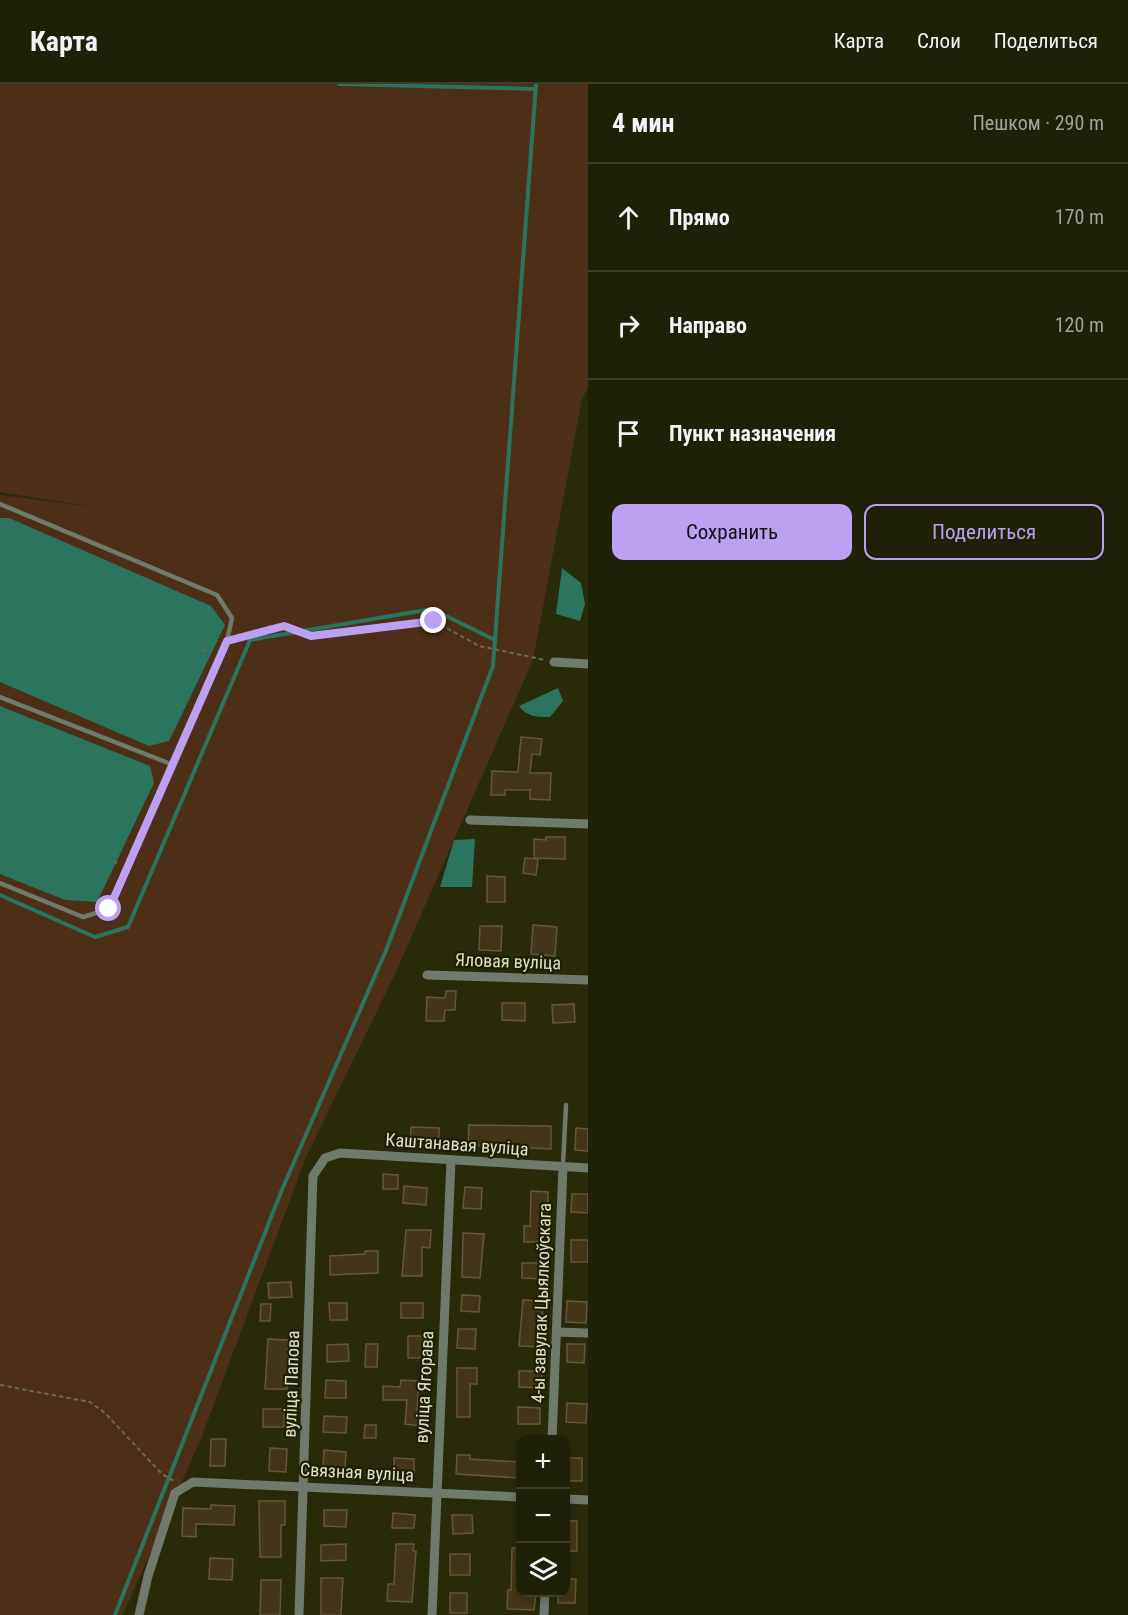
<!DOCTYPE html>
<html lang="ru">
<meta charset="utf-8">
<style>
:root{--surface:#1e2008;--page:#262812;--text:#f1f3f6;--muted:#a1a39c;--line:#3c3e29;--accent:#bca0f2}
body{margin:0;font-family:"Roboto Condensed",sans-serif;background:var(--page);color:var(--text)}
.controls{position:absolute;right:18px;bottom:18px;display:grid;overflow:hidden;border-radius:12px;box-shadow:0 3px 9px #0003}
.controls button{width:54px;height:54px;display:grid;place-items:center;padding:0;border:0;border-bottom:2px solid var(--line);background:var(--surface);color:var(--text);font:30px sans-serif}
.stop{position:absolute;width:18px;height:18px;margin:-14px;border:4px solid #bca0f2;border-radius:50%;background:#fff}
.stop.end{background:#bca0f2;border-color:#fff;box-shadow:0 2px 6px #0008}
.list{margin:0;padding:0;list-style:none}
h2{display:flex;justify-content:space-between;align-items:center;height:78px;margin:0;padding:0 24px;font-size:26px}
h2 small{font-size:20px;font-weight:400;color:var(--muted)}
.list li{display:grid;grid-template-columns:39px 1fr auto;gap:18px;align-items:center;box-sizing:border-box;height:108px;padding:0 24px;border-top:2px solid var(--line)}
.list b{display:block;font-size:22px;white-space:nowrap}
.list em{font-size:20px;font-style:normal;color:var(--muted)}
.actions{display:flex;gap:12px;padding:18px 24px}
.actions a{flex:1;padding:14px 0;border:2px solid var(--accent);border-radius:12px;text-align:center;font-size:21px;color:var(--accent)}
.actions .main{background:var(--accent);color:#111}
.icon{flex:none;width:33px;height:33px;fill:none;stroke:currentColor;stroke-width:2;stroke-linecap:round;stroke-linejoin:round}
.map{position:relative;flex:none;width:588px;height:1531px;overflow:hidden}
header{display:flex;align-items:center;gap:36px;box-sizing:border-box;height:84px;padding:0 30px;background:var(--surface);border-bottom:2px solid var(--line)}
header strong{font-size:28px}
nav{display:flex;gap:33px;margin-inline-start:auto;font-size:21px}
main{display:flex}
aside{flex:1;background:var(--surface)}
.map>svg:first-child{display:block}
.green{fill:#4d2f19}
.water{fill:#2b745d}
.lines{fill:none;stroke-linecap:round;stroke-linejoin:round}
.stream{stroke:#2b745d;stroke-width:4}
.building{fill:#433517;stroke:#665638;stroke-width:1.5}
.path{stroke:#696b50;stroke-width:2;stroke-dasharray:4.5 3;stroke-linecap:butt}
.lane{stroke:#6f796c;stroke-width:4.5}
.street{stroke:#6f796c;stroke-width:9}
.route{stroke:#bca0f2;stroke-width:8}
.labels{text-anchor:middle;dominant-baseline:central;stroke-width:4.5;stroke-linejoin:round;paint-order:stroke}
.street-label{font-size:18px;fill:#dee0ce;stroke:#1f2002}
</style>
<header>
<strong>Карта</strong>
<nav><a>Карта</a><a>Слои</a><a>Поделиться</a></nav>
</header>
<main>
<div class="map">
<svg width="588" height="1531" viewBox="0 0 588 1531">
<rect width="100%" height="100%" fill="#282a0a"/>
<path class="green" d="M0 0H588V304L582 315 533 576 395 890 306 1073 202 1352 123 1531H0V411L101 424 0 408Z"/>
<g class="water">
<path d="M0 434H9L211 522 225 541 169 657 149 662 0 598Z"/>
<path d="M562 484 581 499 585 520 580 537 556 530Z"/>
<path d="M558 604 563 617 550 633C537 633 527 633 519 622Z"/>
<path d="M0 622 150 682 154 699 97 818 65 816 0 790Z"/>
<path d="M475 755 472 803H440L454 756Z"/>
</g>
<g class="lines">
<g class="stream">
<path d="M339 0 535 5"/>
<path d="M0 811 95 853 128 843 250 556 432 525 495 556"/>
<path d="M115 1531 281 1108 387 864 493 582 536 0"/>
</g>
</g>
<g class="building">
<path d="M521 653 542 655 540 671 532 670 530 689H551L550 716 530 715V706H505V711H491L492 687 518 688Z"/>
<path d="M546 753H565V775L534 774V755L546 756Z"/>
<path d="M525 774 538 775 536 791 523 789Z"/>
<path d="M487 792 505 793V818H487Z"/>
<path d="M533 841 557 843 555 872 531 870Z"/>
<path d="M480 842H502L501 867 479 866Z"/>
<path d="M446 907H456L455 926H445L444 937H426L427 913 445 914Z"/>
<path d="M502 919H525V937L502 936Z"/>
<path d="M574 920 575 938 553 939 552 921Z"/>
<path d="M469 1041 551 1042V1065L468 1061Z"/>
<path d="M411 1043 439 1044V1063L410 1062Z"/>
<path d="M576 1044 588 1045V1067L575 1066Z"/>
<path d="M383 1090 398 1091V1105H383Z"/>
<path d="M404 1102 427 1104 426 1121 403 1119Z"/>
<path d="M465 1103 482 1104 481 1125 463 1124Z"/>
<path d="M531 1107 548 1108 547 1158H524V1142H530Z"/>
<path d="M572 1110H588V1129L571 1128Z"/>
<path d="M406 1146H431L430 1164 422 1163V1192H402Z"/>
<path d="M463 1149 484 1150 480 1194 462 1193Z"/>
<rect x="571" y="1156" width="17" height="22"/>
<path d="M365 1167H378V1189L330 1191V1172L365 1170Z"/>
<path d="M522 1179H544V1195L522 1194Z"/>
<path d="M291 1198 292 1213 269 1214 268 1199Z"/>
<path d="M462 1211 480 1212 479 1228 461 1227Z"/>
<path d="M523 1216 543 1217 541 1263 519 1262Z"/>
<path d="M567 1217 587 1218 586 1239 566 1238Z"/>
<path d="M329 1219H347V1236H330Z"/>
<rect x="401" y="1219" width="22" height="15"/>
<path d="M261 1220H271L270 1237H260Z"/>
<path d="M458 1245H476L475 1265 457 1264Z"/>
<rect x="408" y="1252" width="15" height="22"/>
<path d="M268 1255 288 1256 287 1305H265Z"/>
<path d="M348 1260 349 1277 327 1278V1261Z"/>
<path d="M366 1260H378L377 1283H365Z"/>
<path d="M567 1260H585L584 1279 567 1278Z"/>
<path d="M457 1284H477V1300H470V1333H457Z"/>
<path d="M519 1287H542L541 1304 519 1303Z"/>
<path d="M326 1296 346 1297V1314H325Z"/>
<path d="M401 1296 419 1297 417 1326 423 1327 421 1342 405 1340 407 1316H383V1302L400 1303Z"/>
<path d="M567 1319 587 1320 586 1339 566 1338Z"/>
<path d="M518 1323 540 1324V1340H518Z"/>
<rect x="263" y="1325" width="21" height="18"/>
<path d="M324 1332 347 1333 346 1349 323 1348Z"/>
<path d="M365 1341H376V1354H364Z"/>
<path d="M211 1355H226L225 1382H210Z"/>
<path d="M270 1364 287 1365 286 1388 269 1387Z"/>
<path d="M324 1366 346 1368 345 1385 323 1384Z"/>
<path d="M457 1371H470V1375L520 1378V1394L456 1390Z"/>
<path d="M394 1374 414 1375V1392L394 1391Z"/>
<rect x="566" y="1374" width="16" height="23"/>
<path d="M259 1417H285V1441H281V1473H260Z"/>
<path d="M211 1421 235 1422 234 1441 196 1440V1453L182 1452 183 1424 211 1425Z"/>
<path d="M324 1426H347L346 1443 324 1442Z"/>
<path d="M393 1429 415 1431 414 1444H392Z"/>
<path d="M452 1431H472L473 1449 453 1450Z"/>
<rect x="566" y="1437" width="11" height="30"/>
<path d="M346 1460V1476L321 1477V1461Z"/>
<path d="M396 1460H414L413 1467H416L412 1518 387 1517 388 1500H394Z"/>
<path d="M512 1464H520V1509H536L534 1526 507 1525 508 1506H511Z"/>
<rect x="450" y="1470" width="20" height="21"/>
<path d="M210 1474 233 1475 232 1496 209 1495Z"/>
<path d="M321 1494H343L341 1531H321Z"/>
<path d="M566 1495H576L575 1519H558V1509H566Z"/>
<path d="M261 1496H281L280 1531H260Z"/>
<rect x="450" y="1509" width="17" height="20"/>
</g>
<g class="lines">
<g class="path">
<path d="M236 555 284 542 311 552 434 537 479 562 545 576"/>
<path d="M203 566 211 569"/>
<path d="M113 777 119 780"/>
<path d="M0 1301 90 1318 105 1329 162 1390 174 1397"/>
</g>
<g class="lane">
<path d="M0 420 217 511 232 534 227 557 109 825 83 833 0 799"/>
<path d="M0 613 171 680"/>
<path d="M563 1081 566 1021"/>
</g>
<g class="street">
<path d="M554 578 588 580"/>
<path d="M470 736 588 740"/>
<path d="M427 891 588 896"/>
<path d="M557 1248 588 1249"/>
<path d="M552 1356 563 1083"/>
<path d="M566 1415 588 1416"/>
<path d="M139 1531 148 1492 175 1409 193 1398 520 1413"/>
<path d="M299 1531 313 1092 325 1074 340 1069 588 1084"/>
<path d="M432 1531 451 1076"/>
<path d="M544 1531 545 1508"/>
</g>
</g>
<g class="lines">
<path class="route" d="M109 825 227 557 284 542 311 552 434 537"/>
</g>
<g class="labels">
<g class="street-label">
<text transform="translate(508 877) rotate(2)">Яловая вуліца</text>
<text transform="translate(457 1060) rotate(4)">Каштанавая вуліца</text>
<text transform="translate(541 1219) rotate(-88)">4-ы завулак Цыялкоўскага</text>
<text transform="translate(291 1300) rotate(-88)">вуліца Папова</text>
<text transform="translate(424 1303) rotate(-87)">вуліца Ягорава</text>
<text transform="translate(357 1388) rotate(3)">Связная вуліца</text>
</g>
</g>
</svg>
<div class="controls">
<button>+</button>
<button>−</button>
<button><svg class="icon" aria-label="layers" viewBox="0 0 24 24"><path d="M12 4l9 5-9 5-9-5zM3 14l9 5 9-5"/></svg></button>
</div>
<div class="stop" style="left:109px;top:825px"></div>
<div class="stop end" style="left:434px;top:537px"></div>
</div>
<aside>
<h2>4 мин<small>Пешком · 290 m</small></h2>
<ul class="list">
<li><svg class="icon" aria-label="ahead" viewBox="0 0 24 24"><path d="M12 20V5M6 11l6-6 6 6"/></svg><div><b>Прямо</b></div><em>170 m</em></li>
<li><svg class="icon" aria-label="right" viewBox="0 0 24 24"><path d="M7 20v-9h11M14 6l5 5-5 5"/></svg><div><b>Направо</b></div><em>120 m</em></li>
<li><svg class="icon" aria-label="arrive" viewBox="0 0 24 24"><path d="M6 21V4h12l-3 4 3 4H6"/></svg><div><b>Пункт назначения</b></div></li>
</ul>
<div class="actions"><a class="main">Сохранить</a><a>Поделиться</a></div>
</aside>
</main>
